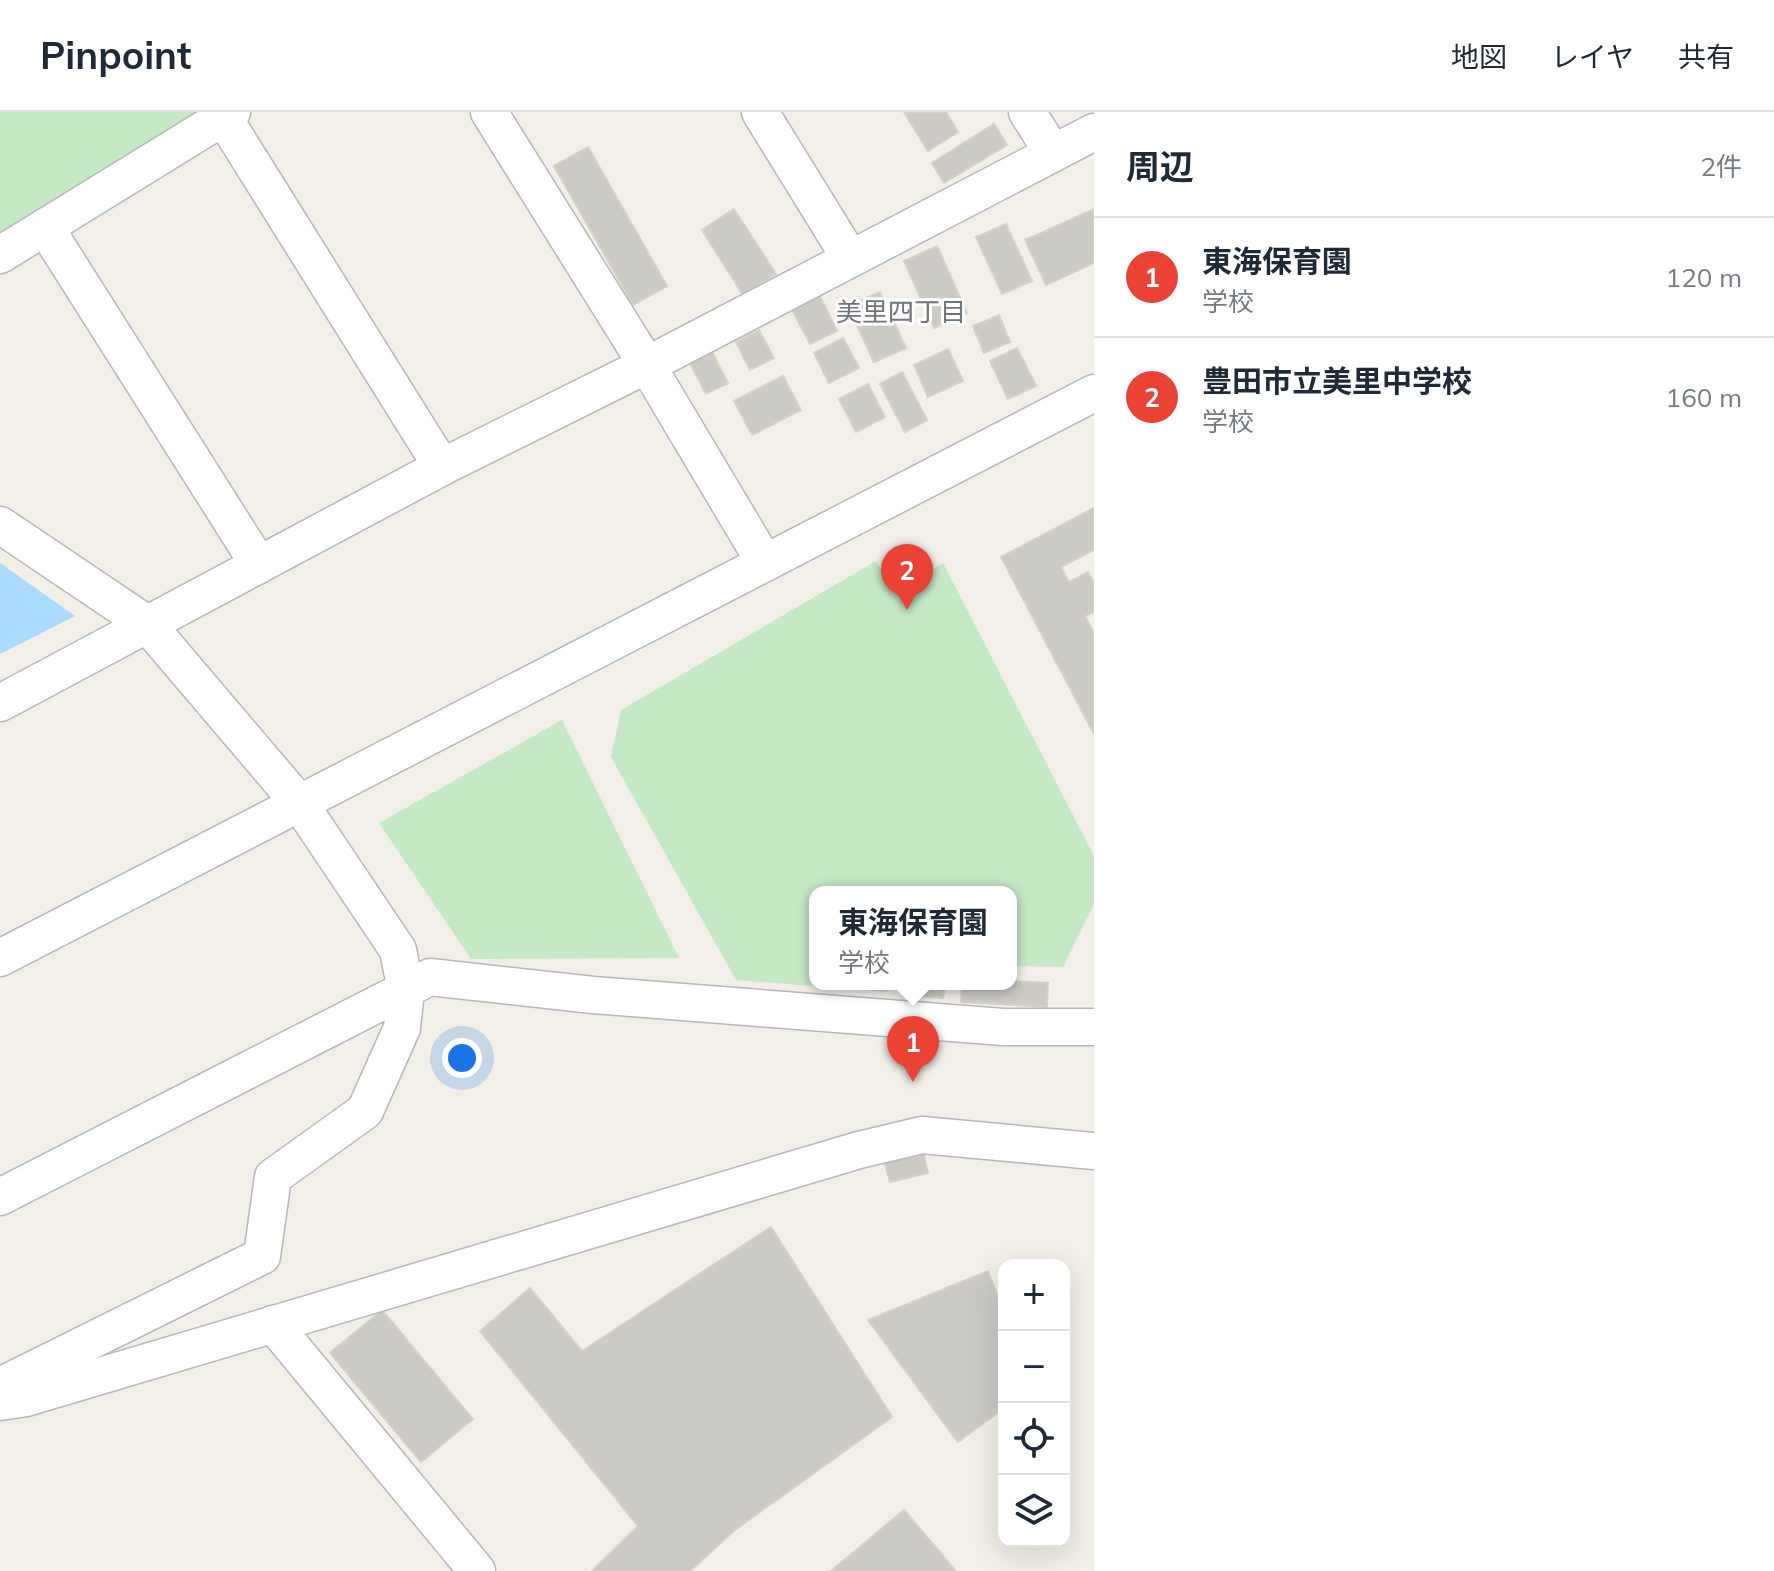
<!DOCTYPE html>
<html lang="ja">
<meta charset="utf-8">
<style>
:root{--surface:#fff;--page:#f6f6f7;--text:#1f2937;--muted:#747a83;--line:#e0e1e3;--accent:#ea4335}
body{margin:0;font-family:Mulish,"Noto Sans JP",sans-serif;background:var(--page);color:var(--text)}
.controls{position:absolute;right:24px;bottom:24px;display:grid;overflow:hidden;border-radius:16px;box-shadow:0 8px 32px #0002}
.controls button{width:72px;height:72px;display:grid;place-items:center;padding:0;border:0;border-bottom:2px solid var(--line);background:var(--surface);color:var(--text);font:40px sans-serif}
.you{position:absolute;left:462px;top:946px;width:28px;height:28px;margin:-20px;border:6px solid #fff;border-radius:50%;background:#1a73e8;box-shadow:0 0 0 12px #1a73e833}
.badge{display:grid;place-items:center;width:52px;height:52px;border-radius:50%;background:var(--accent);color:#fff;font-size:26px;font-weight:700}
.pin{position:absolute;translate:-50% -66px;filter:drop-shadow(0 2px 4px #0008)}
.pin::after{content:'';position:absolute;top:42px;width:28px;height:24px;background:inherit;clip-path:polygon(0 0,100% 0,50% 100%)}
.popup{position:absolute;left:809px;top:774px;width:208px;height:104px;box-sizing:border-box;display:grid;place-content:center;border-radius:16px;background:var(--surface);filter:drop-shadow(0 2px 6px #0005);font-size:26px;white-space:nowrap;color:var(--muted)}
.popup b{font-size:30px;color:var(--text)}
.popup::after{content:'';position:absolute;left:50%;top:100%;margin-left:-16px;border:16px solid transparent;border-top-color:var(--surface)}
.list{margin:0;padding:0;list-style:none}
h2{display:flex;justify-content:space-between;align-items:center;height:104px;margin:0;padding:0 32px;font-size:34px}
h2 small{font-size:26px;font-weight:400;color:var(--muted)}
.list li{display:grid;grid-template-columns:52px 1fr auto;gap:24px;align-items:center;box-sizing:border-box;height:120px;padding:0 32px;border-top:2px solid var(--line)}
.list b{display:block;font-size:30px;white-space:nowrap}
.list p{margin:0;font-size:26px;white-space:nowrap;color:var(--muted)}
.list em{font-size:26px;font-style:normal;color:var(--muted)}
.icon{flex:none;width:44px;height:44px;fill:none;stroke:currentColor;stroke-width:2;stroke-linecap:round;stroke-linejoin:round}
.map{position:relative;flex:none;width:1094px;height:1459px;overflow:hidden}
header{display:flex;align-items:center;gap:48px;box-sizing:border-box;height:112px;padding:0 40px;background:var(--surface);border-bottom:2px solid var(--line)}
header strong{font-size:38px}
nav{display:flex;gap:44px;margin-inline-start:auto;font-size:28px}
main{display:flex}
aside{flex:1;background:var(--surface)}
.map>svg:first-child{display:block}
.green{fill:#c5e8c5}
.water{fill:#aadaff}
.building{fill:#cccac5;stroke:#d6d1c6;stroke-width:2}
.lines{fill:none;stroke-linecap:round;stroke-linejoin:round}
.minor-casing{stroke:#b5b8bc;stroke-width:39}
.minor{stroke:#fff;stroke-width:36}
.labels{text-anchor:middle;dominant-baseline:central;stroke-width:6;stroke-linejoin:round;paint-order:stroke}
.neighbourhood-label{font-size:26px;fill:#70757a;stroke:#fff}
</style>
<header>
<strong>Pinpoint</strong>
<nav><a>地図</a><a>レイヤ</a><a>共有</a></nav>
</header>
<main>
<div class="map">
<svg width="1094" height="1459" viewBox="0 0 1094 1459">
<rect width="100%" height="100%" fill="#f1efe8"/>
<g class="green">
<path d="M0 0H202V3L0 120Z"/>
<path d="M876 449 895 481 943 451 1094 744V792L1063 855 1011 854V780H815V872H890L888 880 736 868 611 645 621 598Z"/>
<path d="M562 608 679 846 471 847 379 711Z"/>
</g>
<path class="water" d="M0 451 75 504 0 542Z"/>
<g class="building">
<path d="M904 0H946L958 20 928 39Z"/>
<path d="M994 12 1007 33 944 71 932 51Z"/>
<path d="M588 35 667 174 633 193 554 54Z"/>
<path d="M734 97 776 162 743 183 702 118Z"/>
<path d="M1094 97V151L1046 173 1025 128Z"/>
<path d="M1006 112 1032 169 1002 182 976 125Z"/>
<path d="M937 134 967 201 934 216 904 149Z"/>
<path d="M880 180 906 236 874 250 848 194Z"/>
<path d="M819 182 837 219 810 232 791 196Z"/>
<path d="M999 203 1010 230 984 241 973 214Z"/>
<path d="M759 218 774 246 750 258 736 230Z"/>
<path d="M843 226 859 256 829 271 814 241Z"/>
<path d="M1017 236 1036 274 1008 287 990 249Z"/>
<path d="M948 237 963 269 928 285 914 253Z"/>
<path d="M712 240 728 271 706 282 690 251Z"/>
<path d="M902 260 927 308 905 320 880 272Z"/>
<path d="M783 264 801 298 752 323 734 289Z"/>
<path d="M868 272 885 305 856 320 839 287Z"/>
<path d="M1094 396V438L1061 455 1069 470 1088 460 1094 471V500L1085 504 1094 521V622L1001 445Z"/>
<path d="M1011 869 1048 871 1047 895 961 890 962 872H1011Z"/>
<path d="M912 872H945L943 886 912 884Z"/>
<path d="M923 1039 928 1061 890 1070 884 1048Z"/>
<path d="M771 1115 892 1305 735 1418 690 1459H592L638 1414 480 1219 530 1176 582 1239Z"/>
<path d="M988 1159 1004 1201V1296L958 1330 868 1208Z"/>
<path d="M382 1198 473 1307 421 1350 330 1241Z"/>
<path d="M904 1398 956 1459H831Z"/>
</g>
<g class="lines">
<defs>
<g id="minor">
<path d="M220 0 442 355"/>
<path d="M489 0 647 253 765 451"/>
<path d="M760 0 850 146"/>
<path d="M1027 0 1053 41"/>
<path d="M45 115 259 453"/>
<path d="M0 143 232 0"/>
<path d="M0 413 147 512 300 692 398 838 406 879 402 916 365 999 273 1065 262 1144 0 1274"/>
<path d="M0 591 442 355 647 253 1094 20"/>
<path d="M0 846 1094 281"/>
<path d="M0 1085 430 865 593 883 1003 915H1094"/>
<path d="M273 1212 477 1459"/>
<path d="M0 1290 26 1286 859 1038 922 1023 1094 1039"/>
</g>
</defs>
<use href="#minor" class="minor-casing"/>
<use href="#minor" class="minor"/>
</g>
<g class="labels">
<g class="neighbourhood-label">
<text x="901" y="199">美里四丁目</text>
</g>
</g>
</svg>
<div class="controls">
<button>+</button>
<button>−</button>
<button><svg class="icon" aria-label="locate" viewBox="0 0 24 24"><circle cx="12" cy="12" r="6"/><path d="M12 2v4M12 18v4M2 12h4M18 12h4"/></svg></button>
<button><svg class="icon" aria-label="layers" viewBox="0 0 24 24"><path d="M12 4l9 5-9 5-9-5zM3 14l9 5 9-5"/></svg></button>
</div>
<div class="you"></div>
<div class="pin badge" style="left:913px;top:970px">1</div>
<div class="popup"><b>東海保育園</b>学校</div>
<div class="pin badge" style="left:907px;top:498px">2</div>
</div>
<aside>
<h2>周辺<small>2件</small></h2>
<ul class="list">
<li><span class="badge">1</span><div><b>東海保育園</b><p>学校</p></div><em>120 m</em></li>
<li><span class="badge">2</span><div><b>豊田市立美里中学校</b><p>学校</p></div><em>160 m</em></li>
</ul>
</aside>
</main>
